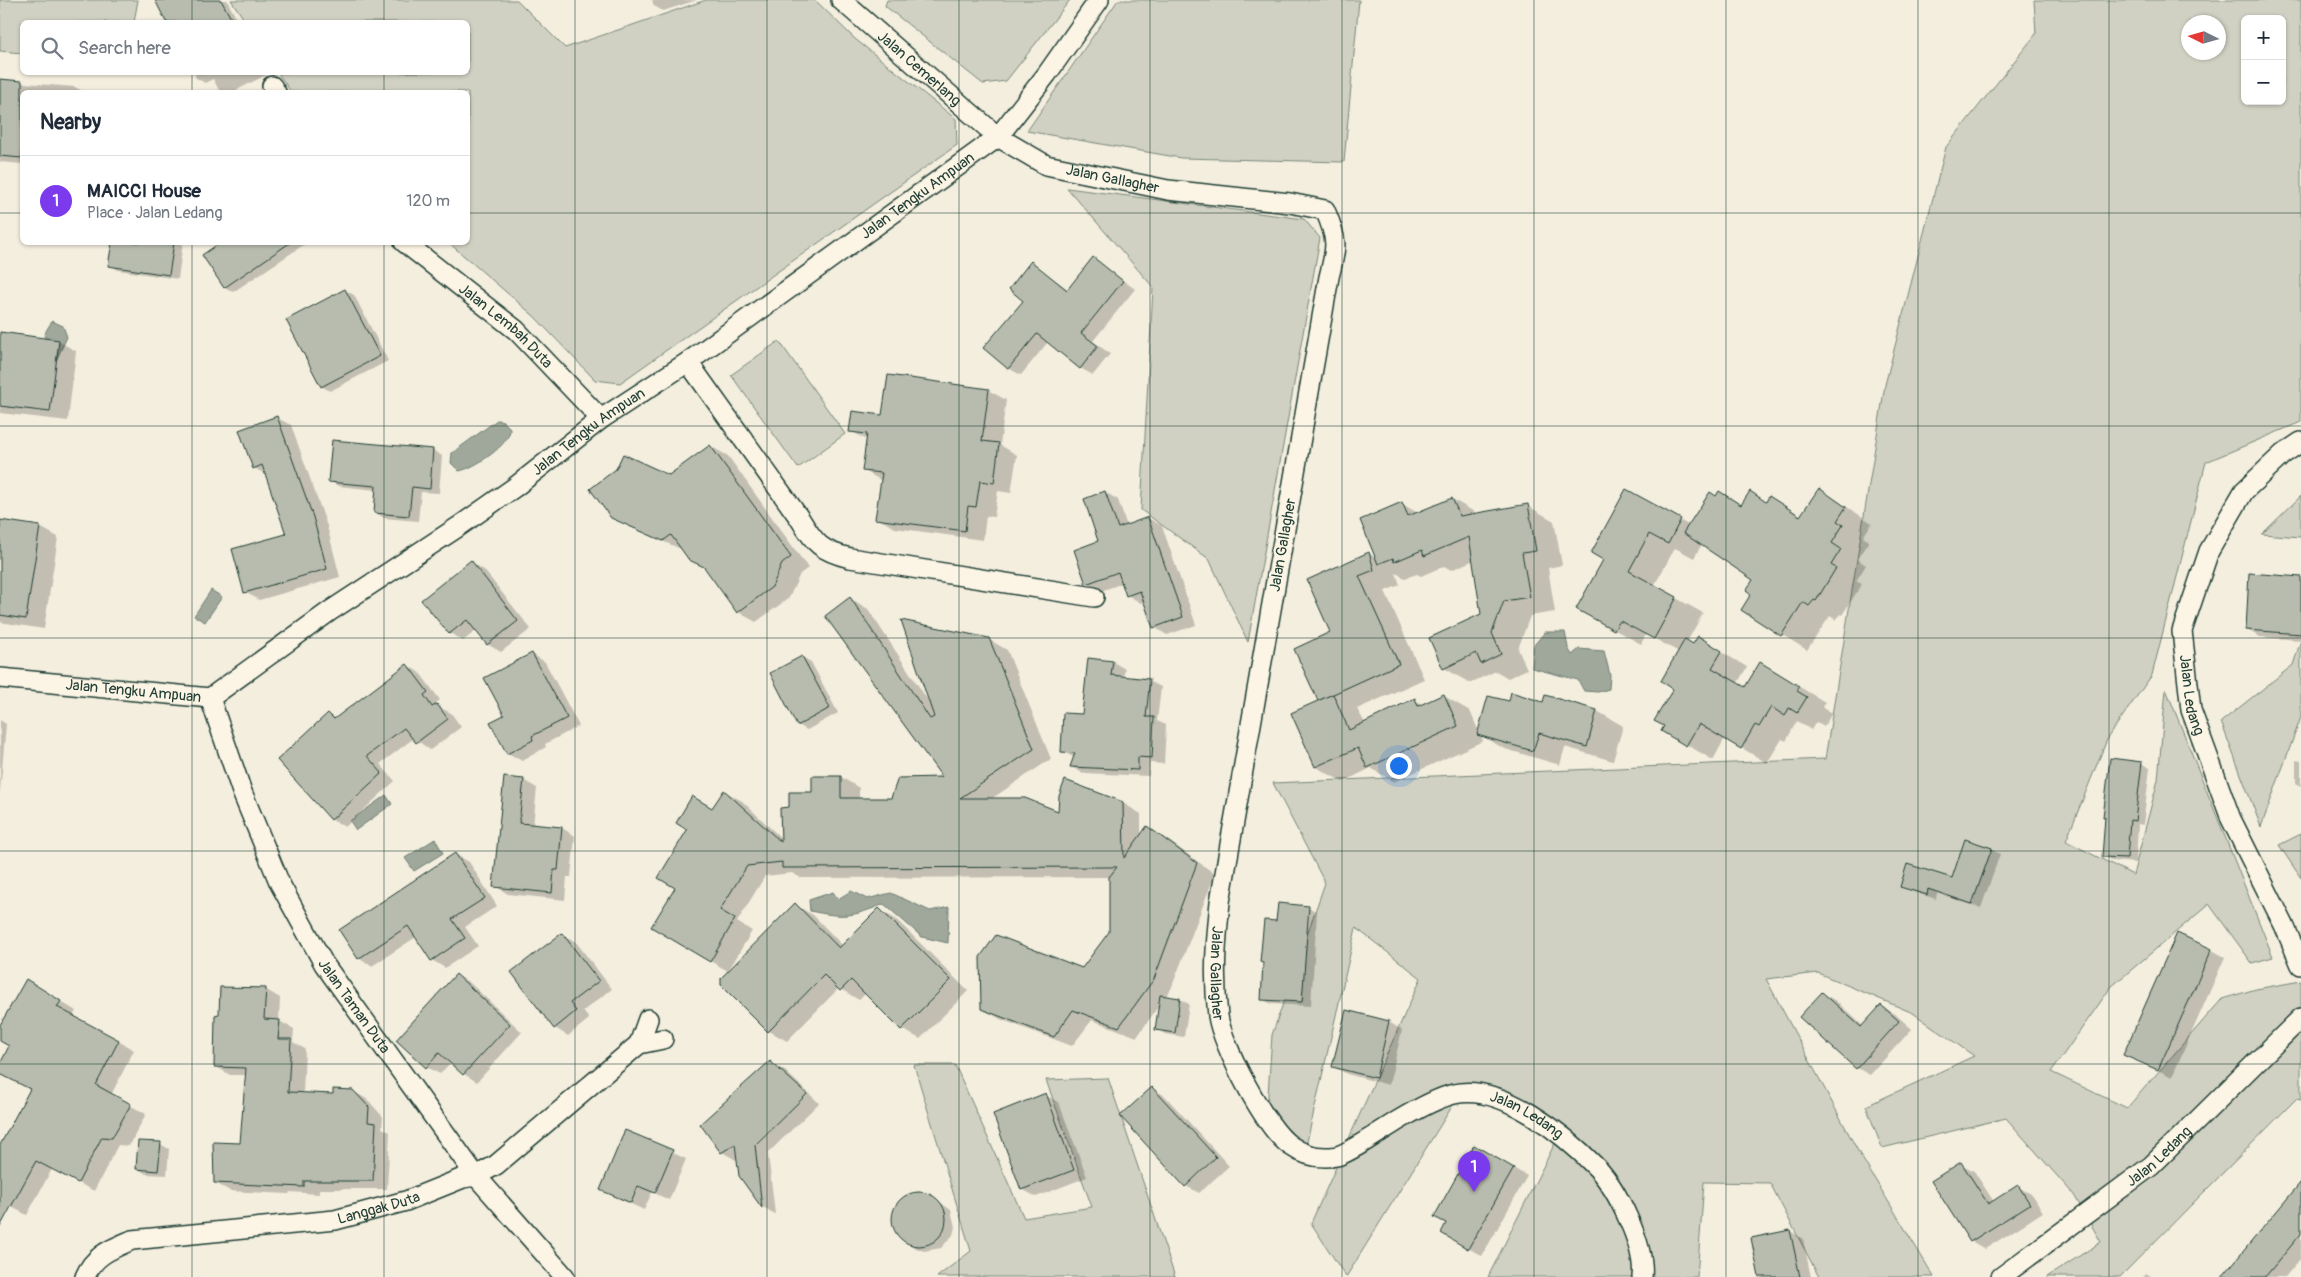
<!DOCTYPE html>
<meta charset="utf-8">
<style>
:root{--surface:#fff;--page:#f2f2f3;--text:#1f2937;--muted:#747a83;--line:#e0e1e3;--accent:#7c3aed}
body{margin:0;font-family:Pangolin,sans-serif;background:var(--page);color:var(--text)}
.controls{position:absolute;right:15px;top:15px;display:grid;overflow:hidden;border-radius:8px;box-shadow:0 1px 4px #0004}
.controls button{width:45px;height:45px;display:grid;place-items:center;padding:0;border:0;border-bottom:1px solid var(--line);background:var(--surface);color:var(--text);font:25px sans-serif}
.compass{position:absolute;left:2181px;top:15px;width:45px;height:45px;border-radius:50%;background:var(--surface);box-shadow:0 1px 4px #0004;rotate:275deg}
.you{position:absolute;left:1398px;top:765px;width:18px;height:18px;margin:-12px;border:4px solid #fff;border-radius:50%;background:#1a73e8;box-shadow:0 0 0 8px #1a73e833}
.badge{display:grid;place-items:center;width:32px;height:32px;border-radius:50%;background:var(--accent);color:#fff;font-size:16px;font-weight:700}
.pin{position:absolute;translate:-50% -41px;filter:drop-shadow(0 1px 2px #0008)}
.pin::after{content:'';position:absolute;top:26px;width:18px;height:15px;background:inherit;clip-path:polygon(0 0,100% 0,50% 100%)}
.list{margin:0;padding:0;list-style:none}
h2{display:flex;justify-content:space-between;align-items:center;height:65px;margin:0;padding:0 20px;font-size:21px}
h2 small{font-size:16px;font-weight:400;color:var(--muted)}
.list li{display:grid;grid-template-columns:32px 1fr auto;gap:15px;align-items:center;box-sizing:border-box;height:90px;padding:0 20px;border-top:1px solid var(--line)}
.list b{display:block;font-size:19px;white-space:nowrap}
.list p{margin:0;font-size:16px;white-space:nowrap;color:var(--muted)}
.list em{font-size:16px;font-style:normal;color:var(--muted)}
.icon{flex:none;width:28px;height:28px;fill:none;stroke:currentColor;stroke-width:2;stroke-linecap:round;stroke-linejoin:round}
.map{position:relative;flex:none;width:2301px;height:1277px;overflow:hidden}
.search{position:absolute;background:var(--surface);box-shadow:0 1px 4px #0004;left:20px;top:20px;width:450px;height:55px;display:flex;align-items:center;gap:12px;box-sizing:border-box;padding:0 18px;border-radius:8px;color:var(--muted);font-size:19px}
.panel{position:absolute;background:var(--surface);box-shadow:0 1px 4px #0004;left:20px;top:90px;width:450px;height:155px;border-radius:8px}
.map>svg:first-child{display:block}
.green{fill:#d0d1c2;stroke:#78877b;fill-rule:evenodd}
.water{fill:#a0a89b;stroke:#6c7d72}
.shadow{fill:#0003}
.building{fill:#b8bcae;stroke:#1f3d34}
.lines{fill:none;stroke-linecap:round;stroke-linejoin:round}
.minor-casing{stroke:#1f3d34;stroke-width:22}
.minor{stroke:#fcf5e5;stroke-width:19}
.grid{fill:none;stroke:#1f3d34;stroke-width:1;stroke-opacity:0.55}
.labels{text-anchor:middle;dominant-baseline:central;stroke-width:4.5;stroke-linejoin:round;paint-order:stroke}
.street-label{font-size:15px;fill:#1f3d34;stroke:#fcf5e5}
</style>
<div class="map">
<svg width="2301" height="1277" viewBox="0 0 2301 1277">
<rect width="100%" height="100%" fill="#f3eede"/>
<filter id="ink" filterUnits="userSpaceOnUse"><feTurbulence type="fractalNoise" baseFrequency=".02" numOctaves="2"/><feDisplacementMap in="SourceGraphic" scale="10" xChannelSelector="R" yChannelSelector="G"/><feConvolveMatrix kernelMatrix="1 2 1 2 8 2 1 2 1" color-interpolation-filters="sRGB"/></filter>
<g filter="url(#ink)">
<g class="green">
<path d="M0 0H138L134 22H22V53L0 51Z"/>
<path d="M231 0H517L565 48 706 0H815L855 39 956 119 957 145 620 383 595 380 534 316 449 243 468 242V92H291L278 73 468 72V22H246Z"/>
<path d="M887 0H1070L1006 81 983 84 885 6Z"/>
<path d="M1118 0H1359L1344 162 1181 158 1027 131Z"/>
<path d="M2034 0H2301V422L2206 462 2152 675 2108 737 2066 841 2133 875 2158 780 2166 689 2273 957 2252 963 2209 904 2111 987 2051 1072 2127 1108 2222 999 2256 989 2301 981V1100L2296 1099 2120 1277H2047L2101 1242 2074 1195 2006 1118 1882 1148 1866 1106 1974 1056 1913 1013 1818 973 1766 979 1859 1153 1934 1277H1819L1770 1183 1704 1182 1697 1277H1488L1564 1125 1519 1096 1466 1084 1346 1277 1311 1223 1421 978 1356 928 1306 1146 1267 1110 1272 1035 1325 883 1273 783 1825 759 1885 385 1946 147 2036 34ZM2245 19H2282V101H2245ZM2188 22H2218V52H2188Z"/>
<path d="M1067 188 1304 219 1320 238 1248 642 1209 559 1141 510 1153 287Z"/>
<path d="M779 341 845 434 798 468 731 375Z"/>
<path d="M2301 496V537L2262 534Z"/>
<path d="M2301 640V717L2261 827 2221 722 2293 665Z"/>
<path d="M2301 834V878L2279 845Z"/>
<path d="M914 1065H955L1024 1218 1092 1207 1046 1080 1108 1078 1175 1277H937L971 1251Z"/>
</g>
<g class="water">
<path d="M52 321 63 326 67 337 54 365 39 363 46 331Z"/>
<path d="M497 420 503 421 510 428C512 444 473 469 459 471L451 463 452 453Z"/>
<path d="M211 590 222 597 205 622 194 616Z"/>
<path d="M1545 632H1565L1568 648 1572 655 1579 649 1604 651 1610 675 1609 689 1598 692 1584 691 1578 680 1532 668 1534 645Z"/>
<path d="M386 795 392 804 356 830 350 821Z"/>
<path d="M435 839 443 853 414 871 405 858Z"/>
<path d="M851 891 867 899 891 893 930 911 949 907 948 943 922 937 884 904C852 917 844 918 810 911L809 900 833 892 838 899Z"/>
</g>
<g class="shadow">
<path d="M227 0 238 22H168L156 1Z"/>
<path d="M652 0H697L663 11 654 6Z"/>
<path d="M194 72H265L266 75 233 92H223L219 90 213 79 205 83 196 78Z"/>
<path d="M0 81 75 87 84 92H22V164L0 162Z"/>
<path d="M113 242H183L178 279 118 270 110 265Z"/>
<path d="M223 242H304L305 244 233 292 224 287Z"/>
<path d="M1093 259 1135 289 1093 341 1110 354 1093 375 1080 368 1048 342 1021 375 1008 368 1025 301 1032 263 1069 290Z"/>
<path d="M345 290 354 295 388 361 330 391 321 386Z"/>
<path d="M0 334 58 341 76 351 68 421 0 413Z"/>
<path d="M988 390 1006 400 1000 445 1017 455 1011 493 998 491 994 517 986 516 983 540 895 528 877 518 882 481 863 470 867 440 851 431Z"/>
<path d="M277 418 291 425 327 526 340 577 259 600 245 592 288 535 267 475 254 468Z"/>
<path d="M333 442 433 450 442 456 439 493 421 492 418 521 384 518 375 512 377 490 338 486 330 481Z"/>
<path d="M710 446 728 456 808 568 800 574 789 598 756 622 738 612 707 569 690 559 683 550 630 527 611 517Z"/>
<path d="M1819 489 1872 523 1863 537 1869 541 1857 559 1866 565 1856 581 1862 584 1842 615 1840 614 1836 620 1830 616 1807 650 1742 610 1753 593 1755 579 1702 544 1694 558 1675 548 1654 586 1703 613 1687 642 1694 646 1698 638 1747 667 1737 684 1746 689 1786 679 1825 702 1822 707 1832 713 1824 727 1816 722 1811 730 1797 721 1786 741 1782 739 1767 763 1725 738 1713 760 1663 731 1675 688 1679 652 1646 634 1641 644 1604 624 1605 560 1626 490 1690 526 1720 492 1742 505 1767 503 1770 497 1802 516Z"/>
<path d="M1105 492 1118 500 1127 526 1148 518 1162 526 1196 625 1167 635 1154 627 1145 602 1141 603 1127 595 1123 583 1101 591 1087 583 1100 542Z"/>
<path d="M1452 499 1478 514 1528 506 1554 521 1562 565 1548 568 1555 612 1530 616 1518 649 1527 669 1508 678 1496 671 1470 683 1444 668 1482 615 1474 560 1451 570 1444 566 1421 576 1417 574 1405 578 1396 573 1400 585 1385 591 1424 679 1357 709 1365 723 1415 700 1424 705 1444 696 1470 711 1479 732 1510 703H1544L1546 697 1597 711 1623 726 1613 761 1565 747 1560 765 1505 749 1481 736 1483 741 1394 782 1371 768 1343 782 1316 767 1292 714 1321 701 1332 633 1368 553 1377 558 1402 504 1418 513Z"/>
<path d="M0 521 40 527 58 537 44 629 0 622Z"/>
<path d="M471 562 484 570 531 629 501 652 487 644 477 630 463 641 450 633Z"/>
<path d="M2301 578V640L2260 637 2247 630Z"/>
<path d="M850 598 868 609 929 702 988 639 1007 650 1051 759 991 799 1059 813 1123 803 1141 814V836L1148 827 1165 838 1215 874 1171 989 1165 997 1180 999 1189 1004 1184 1037 1165 1034 1157 1029 1160 1004 1137 1037 1092 1020 1072 1046 1000 1019 982 1008 1083 970 1111 932V877L801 878 792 873 765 876 737 922 752 931 728 971 710 961 676 887 724 791 742 801 782 839 790 809 841 777 859 788V799H892L945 779Z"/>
<path d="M532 654 545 662 579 726 545 744 546 747 522 761 508 753 505 715Z"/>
<path d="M802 657 811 662 838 713 807 730 798 725Z"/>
<path d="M1089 660 1113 662 1125 669 1123 678 1149 681 1161 687 1157 721 1166 725 1164 764 1150 763 1149 776 1083 773 1071 767 1075 758 1062 751 1083 715Z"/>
<path d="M407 665 420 673 440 700 436 703 439 707 451 713 461 727 430 750 414 738 380 764 395 781 345 827 331 819 329 714 337 719Z"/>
<path d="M0 720 6 724 0 793Z"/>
<path d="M2296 760 2301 761V786L2296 783Z"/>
<path d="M2141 763 2150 768 2143 825 2138 824 2136 863 2112 861 2104 856Z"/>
<path d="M523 780 537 788 533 826 562 828 575 836 571 877H567L565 900 508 894 495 886Z"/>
<path d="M1991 849 2000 854 1981 908 1937 893 1936 899 1911 891 1902 886 1953 879Z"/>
<path d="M455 854 469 862 497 906 465 927 478 946 445 968 432 960 416 937 372 966 359 958Z"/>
<path d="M795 905 813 915 843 946 879 909 897 920 968 991 920 1039 902 1029 866 993 859 1000 839 988 787 1041 769 1031Z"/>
<path d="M1308 907 1317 912 1311 1006 1271 1004 1262 999 1278 922Z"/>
<path d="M562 934 576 942 612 989 583 1011 589 1019 568 1036 555 1028Z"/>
<path d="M2212 950 2225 957 2172 1077 2125 1054Z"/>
<path d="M456 975 470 983 522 1032 477 1082 464 1074 451 1062 440 1074 426 1067Z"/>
<path d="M265 989 280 998 279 1021 294 1029 293 1042 305 1049 303 1094 334 1095 353 1091 368 1100 383 1117 382 1128 390 1132 387 1189H319V1194L290 1192 289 1194 230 1191 215 1183 241 1144 246 1075H230L215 1066Z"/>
<path d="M42 990 76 1011 73 1016 134 1050 111 1095 146 1114 129 1146 118 1145 94 1191 52 1169 27 1215 0 1201V1148L31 1090 0 1073V1066L11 1046 0 1039V1028Z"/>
<path d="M1822 993 1836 1001 1863 1026 1882 1006 1895 1014 1912 1029 1870 1075 1857 1068Z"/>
<path d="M1389 1022 1402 1030 1389 1085 1347 1074 1334 1067Z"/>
<path d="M770 1063 784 1070 819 1103 768 1153 775 1214 763 1207 740 1176 738 1158 736 1160 722 1152Z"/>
<path d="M1152 1088 1165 1096 1229 1166 1199 1193 1186 1186Z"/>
<path d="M1046 1095 1059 1103 1087 1177 1036 1197 1022 1189Z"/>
<path d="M626 1131 686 1159 669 1200 652 1192 644 1210 601 1190Z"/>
<path d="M160 1144 169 1149 167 1175 146 1174 137 1168Z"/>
<path d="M1475 1146 1527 1176 1482 1256 1442 1233Z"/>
<path d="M1961 1164 1974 1171 1994 1202 2018 1187 2031 1194 2043 1212 1985 1249 1971 1241 1933 1181Z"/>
<path d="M2301 1184V1258L2285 1277H2224Z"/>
<path d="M911 1194H928L951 1210 955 1227 953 1235 941 1248 924 1251 916 1248 906 1242 895 1229 894 1212 903 1198Z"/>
<path d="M1790 1231 1803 1239 1811 1277H1760Z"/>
<path d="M2146 1273 2152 1277H2143Z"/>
</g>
<g class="building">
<path d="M155 0H221L233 22H166Z"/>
<path d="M0 79 22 81V158L0 156Z"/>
<path d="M112 242H174L169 275 108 266Z"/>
<path d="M221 242H291L224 288 202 255Z"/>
<path d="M1093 257 1123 281 1081 333 1098 346 1080 369 1037 334 1008 369 983 348 1023 301 1009 289 1031 261 1067 290Z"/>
<path d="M345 289 380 356 321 387 286 320Z"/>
<path d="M0 332 59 340 50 412 0 406Z"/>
<path d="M888 375 989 389 982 441 999 443 994 483 980 481 976 507 968 506 965 531 875 519 882 473 862 471 867 434 849 432 852 411 882 415Z"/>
<path d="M277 416 313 517 327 569 244 593 232 549 286 534 262 465 253 469 239 430Z"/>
<path d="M332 440 433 449 430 489 412 487 409 516 374 513 376 486 328 482Z"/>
<path d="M710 445 791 557 782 564 772 587 737 613 704 567 689 560 671 535 663 541 611 518 590 489 616 469 623 454 669 475Z"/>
<path d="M1819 488 1846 507 1837 521 1843 525 1832 543 1841 549 1831 565 1836 568 1816 601 1814 600 1809 606 1803 602 1781 636 1741 610 1751 594 1746 590 1753 580 1683 533 1710 492 1716 496 1719 491 1741 505 1750 491 1766 502 1769 496 1800 516Z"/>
<path d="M1626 489 1681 519 1668 544 1649 534 1629 571 1677 597 1654 639 1620 621 1614 630 1576 609 1603 560 1591 553Z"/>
<path d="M1105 491 1118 528 1148 517 1183 617 1153 628 1140 591 1126 596 1118 572 1086 584 1074 550 1098 541 1084 499Z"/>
<path d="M1452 498 1460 516 1528 504 1536 551 1522 553 1530 597 1504 601 1492 633 1501 654 1481 664 1476 653 1443 669 1429 638 1481 614 1469 537 1424 556 1422 550 1394 562 1393 558 1378 564 1360 520 1402 502 1408 516Z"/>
<path d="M0 520 40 526 26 619 0 615Z"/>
<path d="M1369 552 1374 570 1359 576 1399 664 1318 701 1294 649 1330 632 1307 580Z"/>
<path d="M471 560 518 621 487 645 467 620 449 634 421 600Z"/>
<path d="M2249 573 2301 577V634L2246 630Z"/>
<path d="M850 597 930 719 934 717 901 620 989 638 1034 749 960 798H1025L1058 811 1059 796 1065 780 1123 802 1124 858 1147 826 1197 863 1154 979 1119 1027 1073 1010 1054 1037 981 1009 980 957 996 935 1082 968 1109 932V877L1117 867 782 868V862L747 866 720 910 735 919 710 962 651 927 675 888 658 878 687 830 676 823 692 796 712 808 724 790 781 842 780 808 789 807V792H812V776H841V798H891L898 778 942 777 825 616Z"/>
<path d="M1698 636 1722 651 1712 668 1745 687 1760 662 1799 686 1797 691 1807 697 1797 713 1789 708 1785 716 1771 707 1759 727 1755 725 1741 749 1699 724 1686 746 1661 731 1664 726 1654 721 1673 689 1661 681 1685 639 1693 644Z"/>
<path d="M532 653 567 718 532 736 533 740 507 754 490 722 504 715 484 678Z"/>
<path d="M802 656 830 708 797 726 770 673Z"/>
<path d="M1088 658 1113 661 1111 675 1150 679 1146 717H1154L1152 758 1138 757V770L1070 767 1075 753 1061 752 1063 713 1082 714Z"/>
<path d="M407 664 428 692 424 695 432 707 437 704 448 719 416 743 404 728 367 756 382 773 331 820 277 760 328 713 334 719Z"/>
<path d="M1511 692 1543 702 1545 695 1597 710 1587 747 1539 733 1533 751 1477 735 1488 696 1509 701Z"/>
<path d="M1333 694 1349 730 1415 698 1418 706 1444 694 1458 726 1367 768 1358 748 1315 767 1291 713Z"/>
<path d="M2110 758 2142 762 2135 821 2130 820 2127 858 2102 857 2105 817H2103Z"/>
<path d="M504 777 524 779 519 823 562 827 558 870H554L552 893 493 887Z"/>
<path d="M1965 839 1992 848 1972 904 1928 889 1927 895 1900 887 1907 864 1952 878Z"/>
<path d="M455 853 485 898 452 919 465 938 431 961 408 926 358 959 339 930Z"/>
<path d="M795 903 839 948 879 908 951 980 901 1030 851 980 840 991 824 975 768 1032 721 985V978Z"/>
<path d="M1278 903 1309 906 1302 1002 1261 1000 1263 963 1260 962 1264 920 1276 921Z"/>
<path d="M562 933 599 981 570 1003 576 1011 554 1029 511 972Z"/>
<path d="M2177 933 2212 949 2158 1070 2123 1055Z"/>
<path d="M456 974 510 1024 463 1075 439 1053 426 1068 396 1040Z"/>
<path d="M26 979 61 1001 57 1007 119 1040 96 1085 131 1104 112 1138 102 1137 78 1183 36 1161 0 1227V1145L30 1089 0 1074V1064L9 1046 0 1041V1025Z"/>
<path d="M220 987 266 988 264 1019 280 1020 278 1039H291L288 1092 333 1094V1089L353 1090 369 1107 368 1122 376 1123 373 1181H304V1187L214 1183 213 1142 240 1143 246 1068 214 1067 215 1015 219 1014Z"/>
<path d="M1822 992 1861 1027 1881 1005 1899 1021 1856 1069 1799 1017Z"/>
<path d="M1160 995 1180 998 1175 1033 1155 1030Z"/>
<path d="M1346 1010 1389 1021 1376 1078 1332 1067Z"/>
<path d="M770 1061 807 1094 755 1145 762 1208 739 1176 735 1144 721 1153 700 1124Z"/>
<path d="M1152 1087 1216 1157 1185 1187 1120 1116Z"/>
<path d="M1046 1093 1074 1170 1021 1190 993 1114Z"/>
<path d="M625 1130 673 1150 655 1193 638 1186 631 1203 600 1190Z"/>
<path d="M138 1141 161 1142 158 1171 136 1169Z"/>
<path d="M1474 1145 1514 1168 1468 1249 1441 1233 1446 1223 1434 1217Z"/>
<path d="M1961 1162 1988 1204 2018 1185 2030 1204 1970 1242 1931 1181Z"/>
<path d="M2301 1182V1234L2265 1277H2222Z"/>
<circle cx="919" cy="1219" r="27"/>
<path d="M1790 1230 1800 1277H1759L1751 1238Z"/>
</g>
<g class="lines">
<defs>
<g id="minor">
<path id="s1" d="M841 0 998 137 1046 165 1168 190 1290 203 1325 210C1338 240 1337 246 1329 277L1220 902C1216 942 1213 976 1218 1016 1222 1045 1266 1130 1291 1146 1305 1156 1320 1159 1337 1156 1348 1154 1387 1127 1399 1120 1414 1111 1437 1098 1454 1094 1502 1083 1565 1135 1597 1168 1617 1189 1646 1247 1642 1277"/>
<path d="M272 86 276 92"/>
<path id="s2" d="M404 242 516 330 601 419"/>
<path d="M688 362 800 519C815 544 821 551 850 558L1094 597"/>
<path id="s3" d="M2301 442 2283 454 2244 491 2209 551 2182 631 2191 710 2231 819 2284 925 2301 965"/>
<path id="s4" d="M0 678 210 698 330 611 458 527 515 487 601 419 688 362 998 137 1047 74 1099 0"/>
<path id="s5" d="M210 698 242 792 280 884 324 964 476 1176 565 1277"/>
<path d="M639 1044 648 1019"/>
<path id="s6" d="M85 1277C94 1255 111 1249 132 1240L335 1220 406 1201 463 1178 476 1176 496 1165 639 1044 663 1039"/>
<path id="s7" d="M2001 1277 2151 1166 2301 1018"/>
</g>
</defs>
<use href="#minor" class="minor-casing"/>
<use href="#minor" class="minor"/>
</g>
</g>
<path class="grid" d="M192 0V22M384 0V22M575 0V1277M767 0V1277M959 0V1277M1150 0V1277M1342 0V1277M1534 0V1277M1726 0V1277M1918 0V1277M2109 0V1277M192 72V92M384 72V92M0 213H22M468 213H2301M192 242V1277M384 242V1277M0 426H2301M0 638H2301M0 851H2301M0 1064H2301"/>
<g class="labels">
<g class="street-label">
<text stroke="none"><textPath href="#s1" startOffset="104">Jalan Cemerlang</textPath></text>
<text stroke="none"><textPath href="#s1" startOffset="332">Jalan Gallagher</textPath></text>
<text stroke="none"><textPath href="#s4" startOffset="1079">Jalan Tengku Ampuan</textPath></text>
<text stroke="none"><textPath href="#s2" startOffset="132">Jalan Lembah Duta</textPath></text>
<text stroke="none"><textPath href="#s4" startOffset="674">Jalan Tengku Ampuan</textPath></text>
<text transform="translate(1283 545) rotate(-80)">Jalan Gallagher</text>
<text stroke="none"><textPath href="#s4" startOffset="134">Jalan Tengku Ampuan</textPath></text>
<text stroke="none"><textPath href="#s3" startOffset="294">Jalan Ledang</textPath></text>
<text stroke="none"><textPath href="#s1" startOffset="1322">Jalan Gallagher</textPath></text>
<text stroke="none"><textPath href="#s5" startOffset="342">Jalan Taman Duta</textPath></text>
<text stroke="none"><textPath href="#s1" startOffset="1775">Jalan Ledang</textPath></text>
<text stroke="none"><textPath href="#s7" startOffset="199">Jalan Ledang</textPath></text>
<text stroke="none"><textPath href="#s6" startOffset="311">Langgak Duta</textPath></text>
</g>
</g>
</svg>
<div class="controls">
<button>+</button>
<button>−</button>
</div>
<svg class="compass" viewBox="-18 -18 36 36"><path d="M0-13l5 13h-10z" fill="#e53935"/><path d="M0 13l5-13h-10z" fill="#747a83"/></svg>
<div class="you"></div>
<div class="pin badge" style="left:1474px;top:1192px">1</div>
<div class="search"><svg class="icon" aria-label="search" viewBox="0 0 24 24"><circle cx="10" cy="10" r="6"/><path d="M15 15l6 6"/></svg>Search here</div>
<section class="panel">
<h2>Nearby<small></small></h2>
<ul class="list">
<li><span class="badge">1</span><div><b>MAICCI House</b><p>Place · Jalan Ledang</p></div><em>120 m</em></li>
</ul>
</section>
</div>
